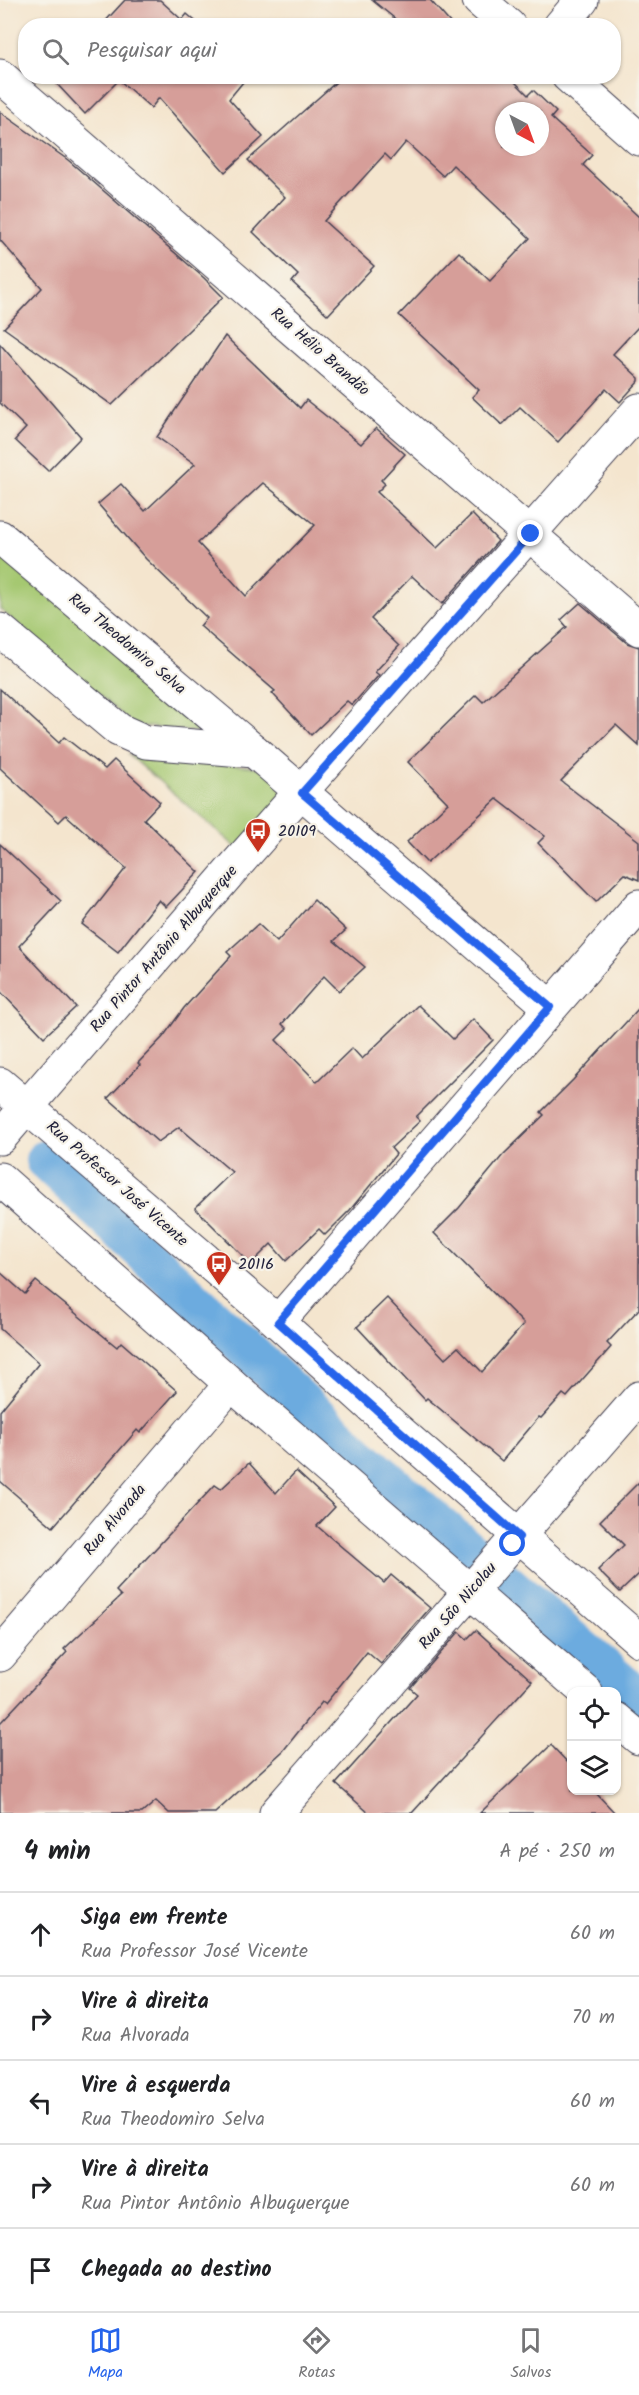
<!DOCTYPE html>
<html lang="pt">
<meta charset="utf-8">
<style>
:root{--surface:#fff;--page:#f2f2f2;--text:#202124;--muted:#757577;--line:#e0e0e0;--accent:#2563eb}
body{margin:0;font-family:Kalam,sans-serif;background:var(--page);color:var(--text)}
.controls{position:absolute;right:18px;bottom:18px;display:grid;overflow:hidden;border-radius:12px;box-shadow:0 2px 4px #0004}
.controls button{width:54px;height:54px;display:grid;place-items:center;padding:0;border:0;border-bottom:2px solid var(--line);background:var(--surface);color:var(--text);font:30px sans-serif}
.compass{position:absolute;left:495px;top:102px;width:54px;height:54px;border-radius:50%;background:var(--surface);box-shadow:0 2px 4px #0004;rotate:139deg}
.stop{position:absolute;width:18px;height:18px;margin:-14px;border:4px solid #2563eb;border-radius:50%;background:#fff}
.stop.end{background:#2563eb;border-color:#fff;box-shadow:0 2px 6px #0008}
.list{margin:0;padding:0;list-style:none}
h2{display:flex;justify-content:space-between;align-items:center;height:78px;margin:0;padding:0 24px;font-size:26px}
h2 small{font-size:20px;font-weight:400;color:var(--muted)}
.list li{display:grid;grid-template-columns:39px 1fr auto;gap:18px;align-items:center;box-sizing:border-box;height:84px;padding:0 24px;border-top:2px solid var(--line)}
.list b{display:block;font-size:22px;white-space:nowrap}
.list p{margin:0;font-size:20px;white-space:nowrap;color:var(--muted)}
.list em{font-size:20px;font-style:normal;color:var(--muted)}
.icon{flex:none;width:33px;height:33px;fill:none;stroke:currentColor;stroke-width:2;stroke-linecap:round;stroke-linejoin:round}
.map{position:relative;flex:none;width:639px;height:1813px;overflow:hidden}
.search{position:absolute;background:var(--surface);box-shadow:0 2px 4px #0004;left:18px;right:18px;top:18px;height:66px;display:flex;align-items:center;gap:15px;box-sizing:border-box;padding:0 21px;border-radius:24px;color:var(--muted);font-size:22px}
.sheet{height:498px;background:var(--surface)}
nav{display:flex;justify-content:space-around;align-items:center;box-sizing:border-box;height:84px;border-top:2px solid var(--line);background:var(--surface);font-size:16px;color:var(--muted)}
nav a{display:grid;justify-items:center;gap:3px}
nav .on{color:var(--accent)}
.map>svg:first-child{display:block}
.green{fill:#a5c871;stroke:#647556;stroke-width:1.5}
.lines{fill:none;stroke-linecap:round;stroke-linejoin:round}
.canal{stroke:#6cabdf;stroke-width:40}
.building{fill:#d69e99;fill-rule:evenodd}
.minor-casing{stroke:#423f51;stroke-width:35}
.major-casing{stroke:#423f51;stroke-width:35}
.minor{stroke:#fff;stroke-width:33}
.major{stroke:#fff;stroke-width:33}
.route{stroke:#2563eb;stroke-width:8}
.labels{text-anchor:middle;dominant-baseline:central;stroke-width:4.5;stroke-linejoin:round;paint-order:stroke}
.street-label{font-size:16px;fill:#22223b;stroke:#f7f3e8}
.poi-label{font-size:16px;fill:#22223b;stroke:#f7f3e8;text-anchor:start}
</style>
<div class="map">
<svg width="639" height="1813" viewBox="0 0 639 1813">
<rect width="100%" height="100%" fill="#f7f3e8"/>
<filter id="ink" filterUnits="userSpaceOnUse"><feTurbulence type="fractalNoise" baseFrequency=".0167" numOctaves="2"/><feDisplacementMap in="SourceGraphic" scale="12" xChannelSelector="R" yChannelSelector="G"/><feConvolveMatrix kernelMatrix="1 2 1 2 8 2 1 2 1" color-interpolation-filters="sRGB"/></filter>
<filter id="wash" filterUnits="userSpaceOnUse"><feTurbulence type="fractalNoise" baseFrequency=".008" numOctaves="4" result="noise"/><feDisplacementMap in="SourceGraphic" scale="24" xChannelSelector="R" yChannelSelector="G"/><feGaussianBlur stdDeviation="1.35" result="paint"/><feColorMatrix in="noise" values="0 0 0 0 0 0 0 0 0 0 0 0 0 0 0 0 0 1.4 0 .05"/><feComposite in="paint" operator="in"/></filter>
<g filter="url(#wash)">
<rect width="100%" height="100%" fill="#f4e5ce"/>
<g class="green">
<path d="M0 543 229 736 134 725 0 609Z"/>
<path d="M129 755 267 768 292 792 238 849Z"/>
</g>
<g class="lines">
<path class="canal" d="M45 1160 359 1455 639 1698"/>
</g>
<g id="blocks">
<g class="building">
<path d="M125 0H160L182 20 187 14 201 26H101Z"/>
<path d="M372 0H430L452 25 404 26Z"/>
<path d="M60 76H248L229 99 263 137 225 172 159 98 151 108 119 80 85 114 55 82Z"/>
<path d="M343 76H509L528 95 533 90 556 112 551 118 592 155 583 165 639 217V326L613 354 639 378V381L620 402 606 389 558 442 520 407 502 425 472 397 479 390 399 315 459 252 490 281 530 238 453 165 443 176 406 142 391 160 385 154 324 221 374 266 328 315 292 282 298 275 253 232 285 197 248 160ZM504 111H540V147H504Z"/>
<path d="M0 112 68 160 204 278 223 297 112 405 4 328 42 288 0 240Z"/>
<path d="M225 336 300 408 306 400 361 444 376 428 405 454 381 480 385 484 377 492 437 548 472 514 498 541 442 604 412 576 371 619 399 646 375 672 379 675 352 705 347 701 311 735 272 693 275 691 200 626 207 618 146 559 98 504 121 484 145 511 195 464 157 437ZM263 483 315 525 246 596 198 543Z"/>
<path d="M0 344 81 437 48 471 15 440 26 428 0 403Z"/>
<path d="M580 603 627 643 639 647V746L616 725 561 781 639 841V880L625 874 596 902 538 843 545 836 497 799 427 863 407 842 448 803 408 762 476 695 483 702 567 627 561 620Z"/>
<path d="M0 689 59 743 64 737 105 769 114 760 160 802 144 819 199 872 166 907 159 900 118 952 82 924 126 868 66 815 59 822 0 768Z"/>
<path d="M0 844 61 901 19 946 76 1007 44 1037 0 991Z"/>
<path d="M314 900 346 930 334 941 365 967 339 991 324 976 282 1024 287 1029 276 1040 317 1082 352 1048 362 1059 418 1005 453 1039 473 1019 493 1040 416 1117 420 1121 391 1148 396 1154 350 1210 325 1235 319 1229 286 1261 271 1244 251 1264 195 1208 232 1172 179 1127 158 1142 108 1098 140 1065 138 1063 163 1037 184 1008 231 956 227 952 258 924 277 942Z"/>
<path d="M639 1008V1309L607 1343 611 1347 567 1397 563 1394 541 1418 539 1417 502 1461 427 1398 425 1400 357 1327 387 1298 445 1359 458 1347 482 1372 524 1324 434 1233 459 1208 503 1155 544 1115 541 1112 573 1080Z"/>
<path d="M0 1272 25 1294 36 1281 117 1347 121 1342 177 1391 140 1433 137 1430 53 1527 0 1481V1411L39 1363 0 1329Z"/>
<path d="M249 1463 276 1493 296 1471 335 1507 317 1526 384 1583 391 1575 430 1608 381 1664 367 1652 325 1704 322 1702 283 1751 215 1813H169L156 1801 142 1813H0V1723L67 1652 64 1649 121 1596 116 1591 215 1485 221 1489Z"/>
<path d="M639 1482V1574L620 1592 598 1570 624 1545 600 1521Z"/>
<path d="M476 1630 532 1681 412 1813H369L336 1784 417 1694 410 1688 459 1632 467 1639Z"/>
<path d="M551 1745 572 1767V1791H594L615 1813H480Z"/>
</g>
</g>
</g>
<g filter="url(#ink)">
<use href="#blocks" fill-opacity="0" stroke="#423f51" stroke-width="1.5"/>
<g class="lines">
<defs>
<g id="minor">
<path d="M479 0 509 26"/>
<path d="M560 26 582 0"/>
<path d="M0 76 639 629"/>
<path d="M568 76 639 139"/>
<path d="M0 537 254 751 550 1007"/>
<path d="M0 630 119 730 146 742 254 751"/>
<path d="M0 1084 278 1322 392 1425 639 1640"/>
<path d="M0 1179 231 1384 586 1692"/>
<path d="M278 1322 639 906"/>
<path d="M0 1655 231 1384"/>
<path d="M616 1719 639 1738"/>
</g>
<g id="major">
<path d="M0 1138 229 873 639 410"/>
<path d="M276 1813 639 1398"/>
</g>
</defs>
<use href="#minor" class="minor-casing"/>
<use href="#major" class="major-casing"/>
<use href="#minor" class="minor"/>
<use href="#major" class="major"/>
</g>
</g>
<g class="lines" filter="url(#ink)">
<path class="route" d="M513 1544 519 1537 278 1322 550 1007 302 793 531 534"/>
</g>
<defs>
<symbol id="bus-pin" viewBox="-11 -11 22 30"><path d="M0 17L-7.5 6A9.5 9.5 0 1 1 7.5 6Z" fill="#c8321e" stroke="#f7f3e8"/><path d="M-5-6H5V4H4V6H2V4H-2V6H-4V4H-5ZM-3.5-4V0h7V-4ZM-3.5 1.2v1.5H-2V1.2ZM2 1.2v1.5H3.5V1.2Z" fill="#fff"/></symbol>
</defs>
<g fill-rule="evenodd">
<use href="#bus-pin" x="243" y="816" width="30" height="40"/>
<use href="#bus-pin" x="204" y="1249" width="30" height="40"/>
</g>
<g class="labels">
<g class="street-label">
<text transform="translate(320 352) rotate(41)">Rua Hélio Brandão</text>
<text transform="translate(127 644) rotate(40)">Rua Theodomiro Selva</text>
<text transform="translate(164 949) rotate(-49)">Rua Pintor Antônio Albuquerque</text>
<text transform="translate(117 1184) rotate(41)">Rua Professor José Vicente</text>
<text transform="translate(115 1520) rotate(-50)">Rua Alvorada</text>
<text transform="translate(458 1606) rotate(-49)">Rua São Nicolau</text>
</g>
<g class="poi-label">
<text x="278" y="831">20109</text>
<text x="238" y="1264">20116</text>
</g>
</g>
</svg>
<div class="controls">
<button><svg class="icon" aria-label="locate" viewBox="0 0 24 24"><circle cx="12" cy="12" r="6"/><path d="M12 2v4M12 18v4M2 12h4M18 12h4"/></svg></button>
<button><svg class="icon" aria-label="layers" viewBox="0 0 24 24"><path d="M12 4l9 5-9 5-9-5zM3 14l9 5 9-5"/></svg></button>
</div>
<svg class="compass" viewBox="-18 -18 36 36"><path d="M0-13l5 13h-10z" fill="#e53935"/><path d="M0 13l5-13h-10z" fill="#757577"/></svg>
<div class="stop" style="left:513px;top:1544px"></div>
<div class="stop end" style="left:531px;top:534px"></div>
<div class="search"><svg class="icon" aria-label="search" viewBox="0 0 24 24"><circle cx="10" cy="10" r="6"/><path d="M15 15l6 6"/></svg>Pesquisar aqui</div>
</div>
<section class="sheet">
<h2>4 min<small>A pé · 250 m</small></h2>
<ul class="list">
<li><svg class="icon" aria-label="ahead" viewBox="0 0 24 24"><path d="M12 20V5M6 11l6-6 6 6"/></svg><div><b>Siga em frente</b><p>Rua Professor José Vicente</p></div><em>60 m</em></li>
<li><svg class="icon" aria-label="right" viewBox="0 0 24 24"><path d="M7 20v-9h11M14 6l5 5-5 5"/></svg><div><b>Vire à direita</b><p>Rua Alvorada</p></div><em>70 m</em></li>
<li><svg class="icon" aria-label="left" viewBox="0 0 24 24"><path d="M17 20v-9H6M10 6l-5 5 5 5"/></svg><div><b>Vire à esquerda</b><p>Rua Theodomiro Selva</p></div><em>60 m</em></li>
<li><svg class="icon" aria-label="right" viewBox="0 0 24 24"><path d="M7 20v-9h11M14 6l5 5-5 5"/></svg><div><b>Vire à direita</b><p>Rua Pintor Antônio Albuquerque</p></div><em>60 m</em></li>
<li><svg class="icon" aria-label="arrive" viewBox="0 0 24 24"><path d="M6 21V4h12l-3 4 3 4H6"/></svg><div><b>Chegada ao destino</b></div></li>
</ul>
</section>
<nav>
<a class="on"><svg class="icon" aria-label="map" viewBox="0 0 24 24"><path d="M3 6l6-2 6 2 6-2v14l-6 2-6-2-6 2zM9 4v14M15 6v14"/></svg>Mapa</a>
<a><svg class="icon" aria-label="directions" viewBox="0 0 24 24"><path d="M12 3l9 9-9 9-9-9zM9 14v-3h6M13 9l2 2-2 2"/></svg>Rotas</a>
<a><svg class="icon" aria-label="saved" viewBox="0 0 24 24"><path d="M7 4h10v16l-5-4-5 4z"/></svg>Salvos</a>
</nav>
